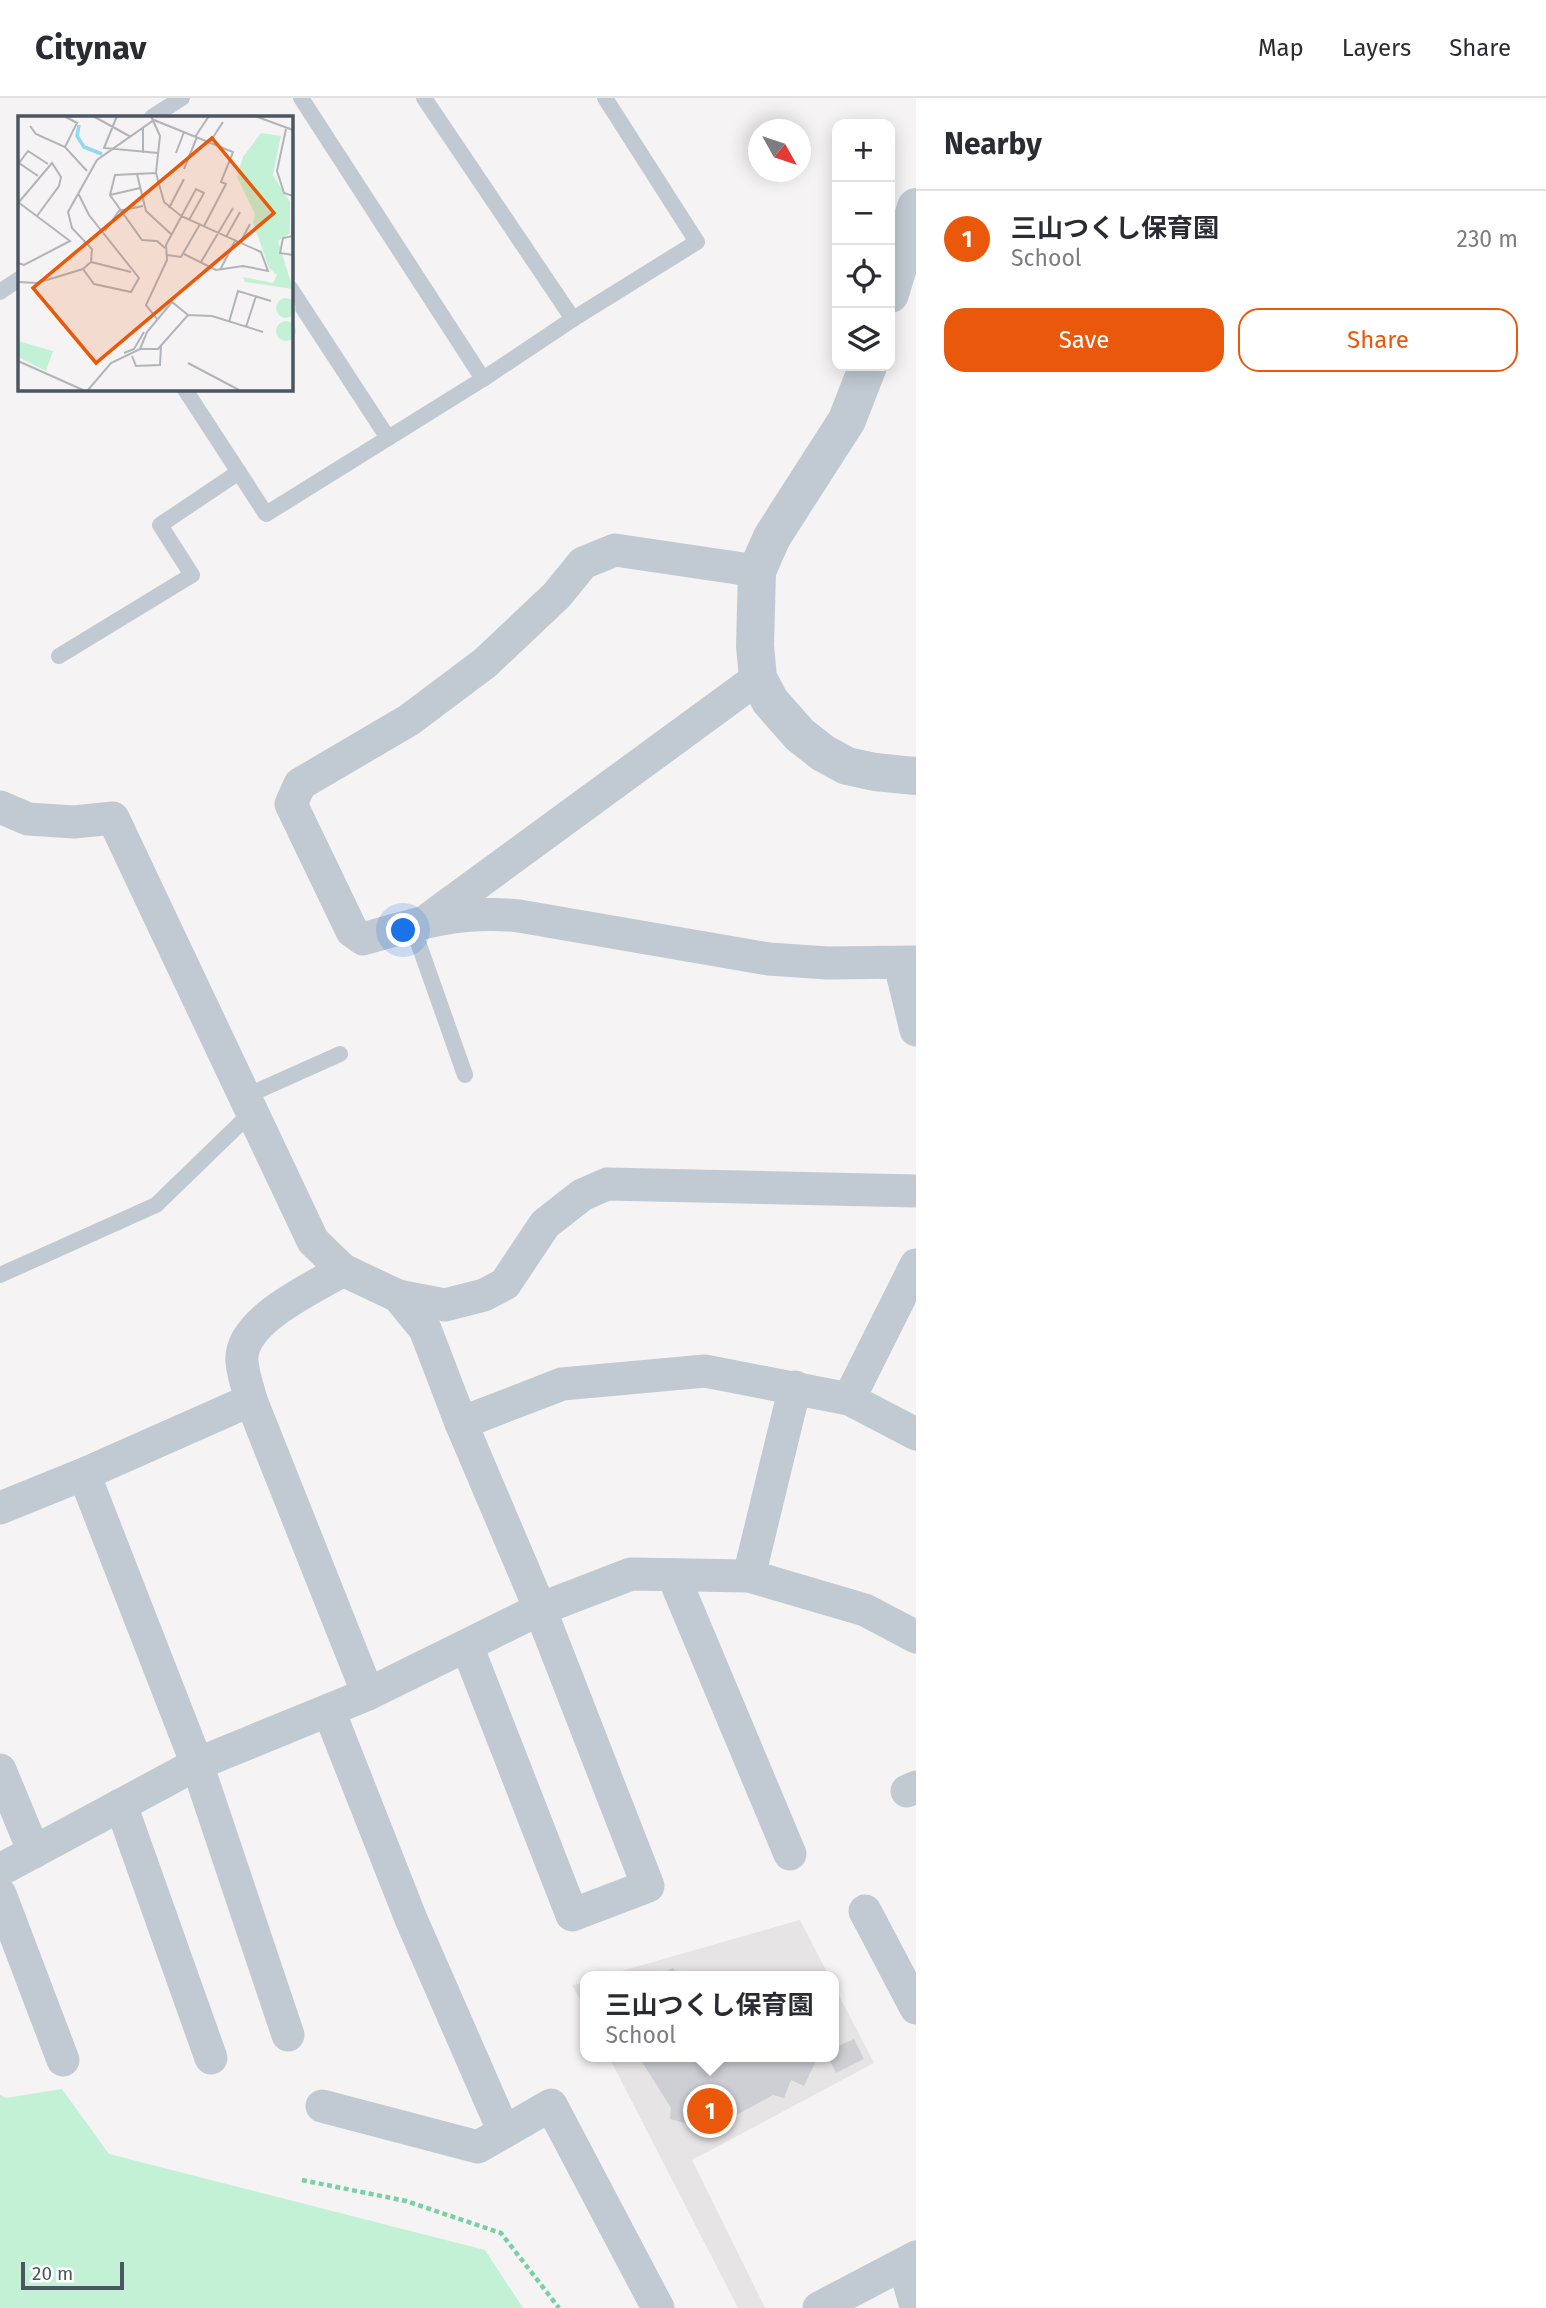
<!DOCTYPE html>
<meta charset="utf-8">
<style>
:root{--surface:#fff;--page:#f2f2f3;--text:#2b2b33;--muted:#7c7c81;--line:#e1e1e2;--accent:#ea580c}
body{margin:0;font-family:"Fira Sans","Noto Sans JP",sans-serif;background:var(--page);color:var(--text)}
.controls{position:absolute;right:21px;top:21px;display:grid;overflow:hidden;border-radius:14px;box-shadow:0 4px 18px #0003}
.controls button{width:63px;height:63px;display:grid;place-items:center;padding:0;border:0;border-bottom:2px solid var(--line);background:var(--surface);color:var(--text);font:35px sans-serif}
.compass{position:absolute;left:748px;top:21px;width:63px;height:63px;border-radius:50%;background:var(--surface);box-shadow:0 4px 18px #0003;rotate:130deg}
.scale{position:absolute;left:21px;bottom:18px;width:103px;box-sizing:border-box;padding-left:7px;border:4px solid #4a5661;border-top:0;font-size:19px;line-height:24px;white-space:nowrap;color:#4a5661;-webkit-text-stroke:5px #fff;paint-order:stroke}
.you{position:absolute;left:404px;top:833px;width:24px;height:24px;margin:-18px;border:5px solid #fff;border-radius:50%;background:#1a73e8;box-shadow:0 0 0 10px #1a73e833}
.badge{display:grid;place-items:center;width:46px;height:46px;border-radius:50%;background:var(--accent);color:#fff;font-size:23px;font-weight:700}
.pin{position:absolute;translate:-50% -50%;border:4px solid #fff;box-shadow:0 2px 7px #0006}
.popup{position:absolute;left:580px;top:1873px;width:259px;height:91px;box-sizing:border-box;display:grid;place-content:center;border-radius:14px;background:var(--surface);filter:drop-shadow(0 2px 5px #0005);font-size:23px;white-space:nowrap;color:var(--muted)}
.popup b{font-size:26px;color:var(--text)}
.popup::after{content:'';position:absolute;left:50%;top:100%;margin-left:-14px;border:14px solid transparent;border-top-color:var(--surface)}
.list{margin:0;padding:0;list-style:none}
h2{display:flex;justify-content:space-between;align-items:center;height:91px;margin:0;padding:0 28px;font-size:30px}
h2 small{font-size:23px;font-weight:400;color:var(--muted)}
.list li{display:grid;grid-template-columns:46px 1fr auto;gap:21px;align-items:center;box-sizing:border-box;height:98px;padding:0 28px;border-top:2px solid var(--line)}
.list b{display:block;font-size:26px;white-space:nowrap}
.list p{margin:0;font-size:23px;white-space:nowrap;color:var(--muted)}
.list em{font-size:23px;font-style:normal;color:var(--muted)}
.actions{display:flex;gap:14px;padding:21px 28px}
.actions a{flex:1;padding:16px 0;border:2px solid var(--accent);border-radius:21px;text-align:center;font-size:24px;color:var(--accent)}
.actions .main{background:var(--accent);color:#fff}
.icon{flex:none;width:38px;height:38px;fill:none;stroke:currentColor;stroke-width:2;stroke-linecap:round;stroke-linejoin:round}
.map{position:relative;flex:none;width:916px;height:2210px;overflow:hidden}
header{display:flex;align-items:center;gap:42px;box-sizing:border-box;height:98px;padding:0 35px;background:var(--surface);border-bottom:2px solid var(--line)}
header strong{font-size:33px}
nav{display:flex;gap:38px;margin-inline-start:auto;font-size:24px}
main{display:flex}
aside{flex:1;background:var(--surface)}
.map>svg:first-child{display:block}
.education{fill:#e6e4e5}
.green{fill:#c3f1d5}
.building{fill:#cdcfd5}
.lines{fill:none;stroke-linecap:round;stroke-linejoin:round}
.path{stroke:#7ad0a6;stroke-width:4.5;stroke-dasharray:5 3.5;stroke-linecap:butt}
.service{stroke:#c1cad2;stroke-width:16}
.minor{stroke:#c1cad2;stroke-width:33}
.tertiary{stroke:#c1cad2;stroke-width:38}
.inset-river{fill:none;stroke:#90daee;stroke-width:3.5}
.inset-road{fill:none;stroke:#b1b4b9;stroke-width:2}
.view{fill:#e8590c;fill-opacity:0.15;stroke:#e8590c;stroke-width:3.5}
.inset-edge{fill:none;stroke:#4a5661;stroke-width:3.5}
</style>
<header>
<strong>Citynav</strong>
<nav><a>Map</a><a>Layers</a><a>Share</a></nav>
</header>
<main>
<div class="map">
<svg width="916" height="2210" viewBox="0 0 916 2210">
<rect width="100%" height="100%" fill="#f5f3f3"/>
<g class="education">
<path d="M800 1822 829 1878H604Z"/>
<path d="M586 1884V1913L572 1887Z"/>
<path d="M834 1888 874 1965 692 2062 765 2210H738L609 1959H834Z"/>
</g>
<path class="green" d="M62 1991 109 2056 485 2152 523 2210H0V1997L6 2000Z"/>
<g class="building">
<path d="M673 1870 678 1878H655Z"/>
<path d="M854 1941 864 1961 836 1975 828 1959H834V1950Z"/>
<path d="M639 1959H705L717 1967 728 1959H818L804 1988 791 1982 784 2000 773 1997 727 2022 717 2039 700 2031 707 2018 688 2011 684 2025 670 2021 671 2010Z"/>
</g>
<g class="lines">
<path class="path" d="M302 2082 406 2103 501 2135 559 2210"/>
<g class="service">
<path d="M301 0 483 281"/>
<path d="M424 0 573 221"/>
<path d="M152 19 182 0"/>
<path d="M290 190 388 340"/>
<path d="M0 194 19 181"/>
<path d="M184 290 266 416 483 281 573 221 697 144 605 0"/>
<path d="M59 558 192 477 160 427 239 374"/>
<path d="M412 827 465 977"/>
<path d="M246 998 340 956"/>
<path d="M0 1177 156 1107 252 1014"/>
</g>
<g class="minor">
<path d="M757 473 615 452 583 465 557 497 485 565 409 622 300 686 291 706 352 833 363 841C418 825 461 812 519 818L769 861 827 865 916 864"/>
<path d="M0 709 28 721 74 724 113 720 313 1143 343 1172 398 1198 425 1231 461 1325 540 1511 648 1788 572 1817 467 1548"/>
<path d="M430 820 758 580"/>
<path d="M900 866 916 932"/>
<path d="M343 1172C313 1190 238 1223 242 1264 243 1277 248 1290 251 1302L368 1596"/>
<path d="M398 1198 445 1207 484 1197 505 1186 545 1126 582 1097 607 1086 916 1093"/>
<path d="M849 1301 916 1167"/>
<path d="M461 1325 562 1286 705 1273 849 1301 916 1336"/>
<path d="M84 1376 197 1666 288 1937"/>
<path d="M0 1410 84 1376 251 1302"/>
<path d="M673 1477 790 1756"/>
<path d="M749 1478 795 1289"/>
<path d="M329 1613 411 1821 504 2034 551 2007 658 2210"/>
<path d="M0 1672 34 1754"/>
<path d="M907 1693 916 1689"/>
<path d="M121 1707 211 1960"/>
<path d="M0 1772 197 1666 368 1596 540 1511 631 1476 749 1478 865 1512 916 1539"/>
<path d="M0 1796 63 1962"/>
<path d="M865 1813 916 1910"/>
<path d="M322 2008 478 2049 504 2034"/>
<path d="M904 2166 916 2209"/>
<path d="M819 2210 916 2159"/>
</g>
<g class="tertiary">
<path d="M890 196 916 109"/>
<path d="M868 268 847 322 772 439 757 473 755 548 758 580 770 603 800 637 823 655 847 668 875 674 916 678"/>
</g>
</g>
<g transform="translate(18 18)">
<rect width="275" height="275" fill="#f5f3f3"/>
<path d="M243 17 263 20 255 59 272 86V117L260 125 275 173 227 166 225 161 255 167 259 159 251 152 235 106 237 98 219 61 225 41ZM258 192a10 10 0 1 1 20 0a10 10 0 1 1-20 0ZM258 215a10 10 0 1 1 20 0a10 10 0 1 1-20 0ZM0 225 35 235 28 255 0 241Z" fill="#c3f1d5"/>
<path class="inset-river" d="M61 9 59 20 66 31 84 38"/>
<path class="inset-road" d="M46 0 59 7 47 31M75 0 113 21M99 0 86 32 140 37M133 0 142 20 138 57 146 86 163 100 243 136 250 155 225 150 198 154 166 138M237 0 275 14M12 10 18 18 47 31 69 55M125 12V37M268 13 259 55 266 77 275 80M177 21 191 0M192 26 205 6M158 37 166 16M166 53 179 21M138 57 97 59 92 79 124 124 139 125 147 132M119 58 128 95 154 119M20 60 1 47 10 35 30 48M60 77 71 99 121 162 113 176 76 168 65 153M92 79 122 72M0 86 52 125 6 149 0 147M1 86 34 47 43 61 41 70 19 100M151 92 166 63M87 115 101 95 125 90M274 120 275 80M275 120 265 122 262 137 275 139M208 121 222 96M222 127 232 108M149 139 163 141 182 108M73 146 113 156M183 146 215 92M202 154 217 125M0 166 19 167 65 153 73 146 74 133 54 112 50 96 79 44 136 4 215 36 203 66 208 68 186 110M139 203 128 189 149 144 148 129 178 73 186 77 171 104M211 206 220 175 253 185M228 211 238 180M122 233 129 216 154 186 170 199M106 237 116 233 126 216M114 240 118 250 142 249 143 230M0 245 65 274M170 247 221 274M70 274 93 247 122 233H140L170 199 194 200 245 216"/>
<path class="view" d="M194 22 256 97 78 247 15 172Z"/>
<rect width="275" height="275" class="inset-edge"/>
</g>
</svg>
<div class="controls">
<button>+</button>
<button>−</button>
<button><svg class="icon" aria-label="locate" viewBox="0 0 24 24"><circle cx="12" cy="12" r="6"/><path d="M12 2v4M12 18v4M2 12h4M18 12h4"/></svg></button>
<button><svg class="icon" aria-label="layers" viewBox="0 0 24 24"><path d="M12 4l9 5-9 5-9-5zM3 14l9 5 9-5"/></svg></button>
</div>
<svg class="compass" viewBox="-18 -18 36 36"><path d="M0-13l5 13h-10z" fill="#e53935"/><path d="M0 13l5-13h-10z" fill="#7c7c81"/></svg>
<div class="scale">20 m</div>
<div class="you"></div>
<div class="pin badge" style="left:710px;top:2013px">1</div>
<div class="popup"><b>三山つくし保育園</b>School</div>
</div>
<aside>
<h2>Nearby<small></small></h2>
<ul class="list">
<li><span class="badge">1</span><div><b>三山つくし保育園</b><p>School</p></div><em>230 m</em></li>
</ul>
<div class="actions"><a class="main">Save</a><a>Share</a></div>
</aside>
</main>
